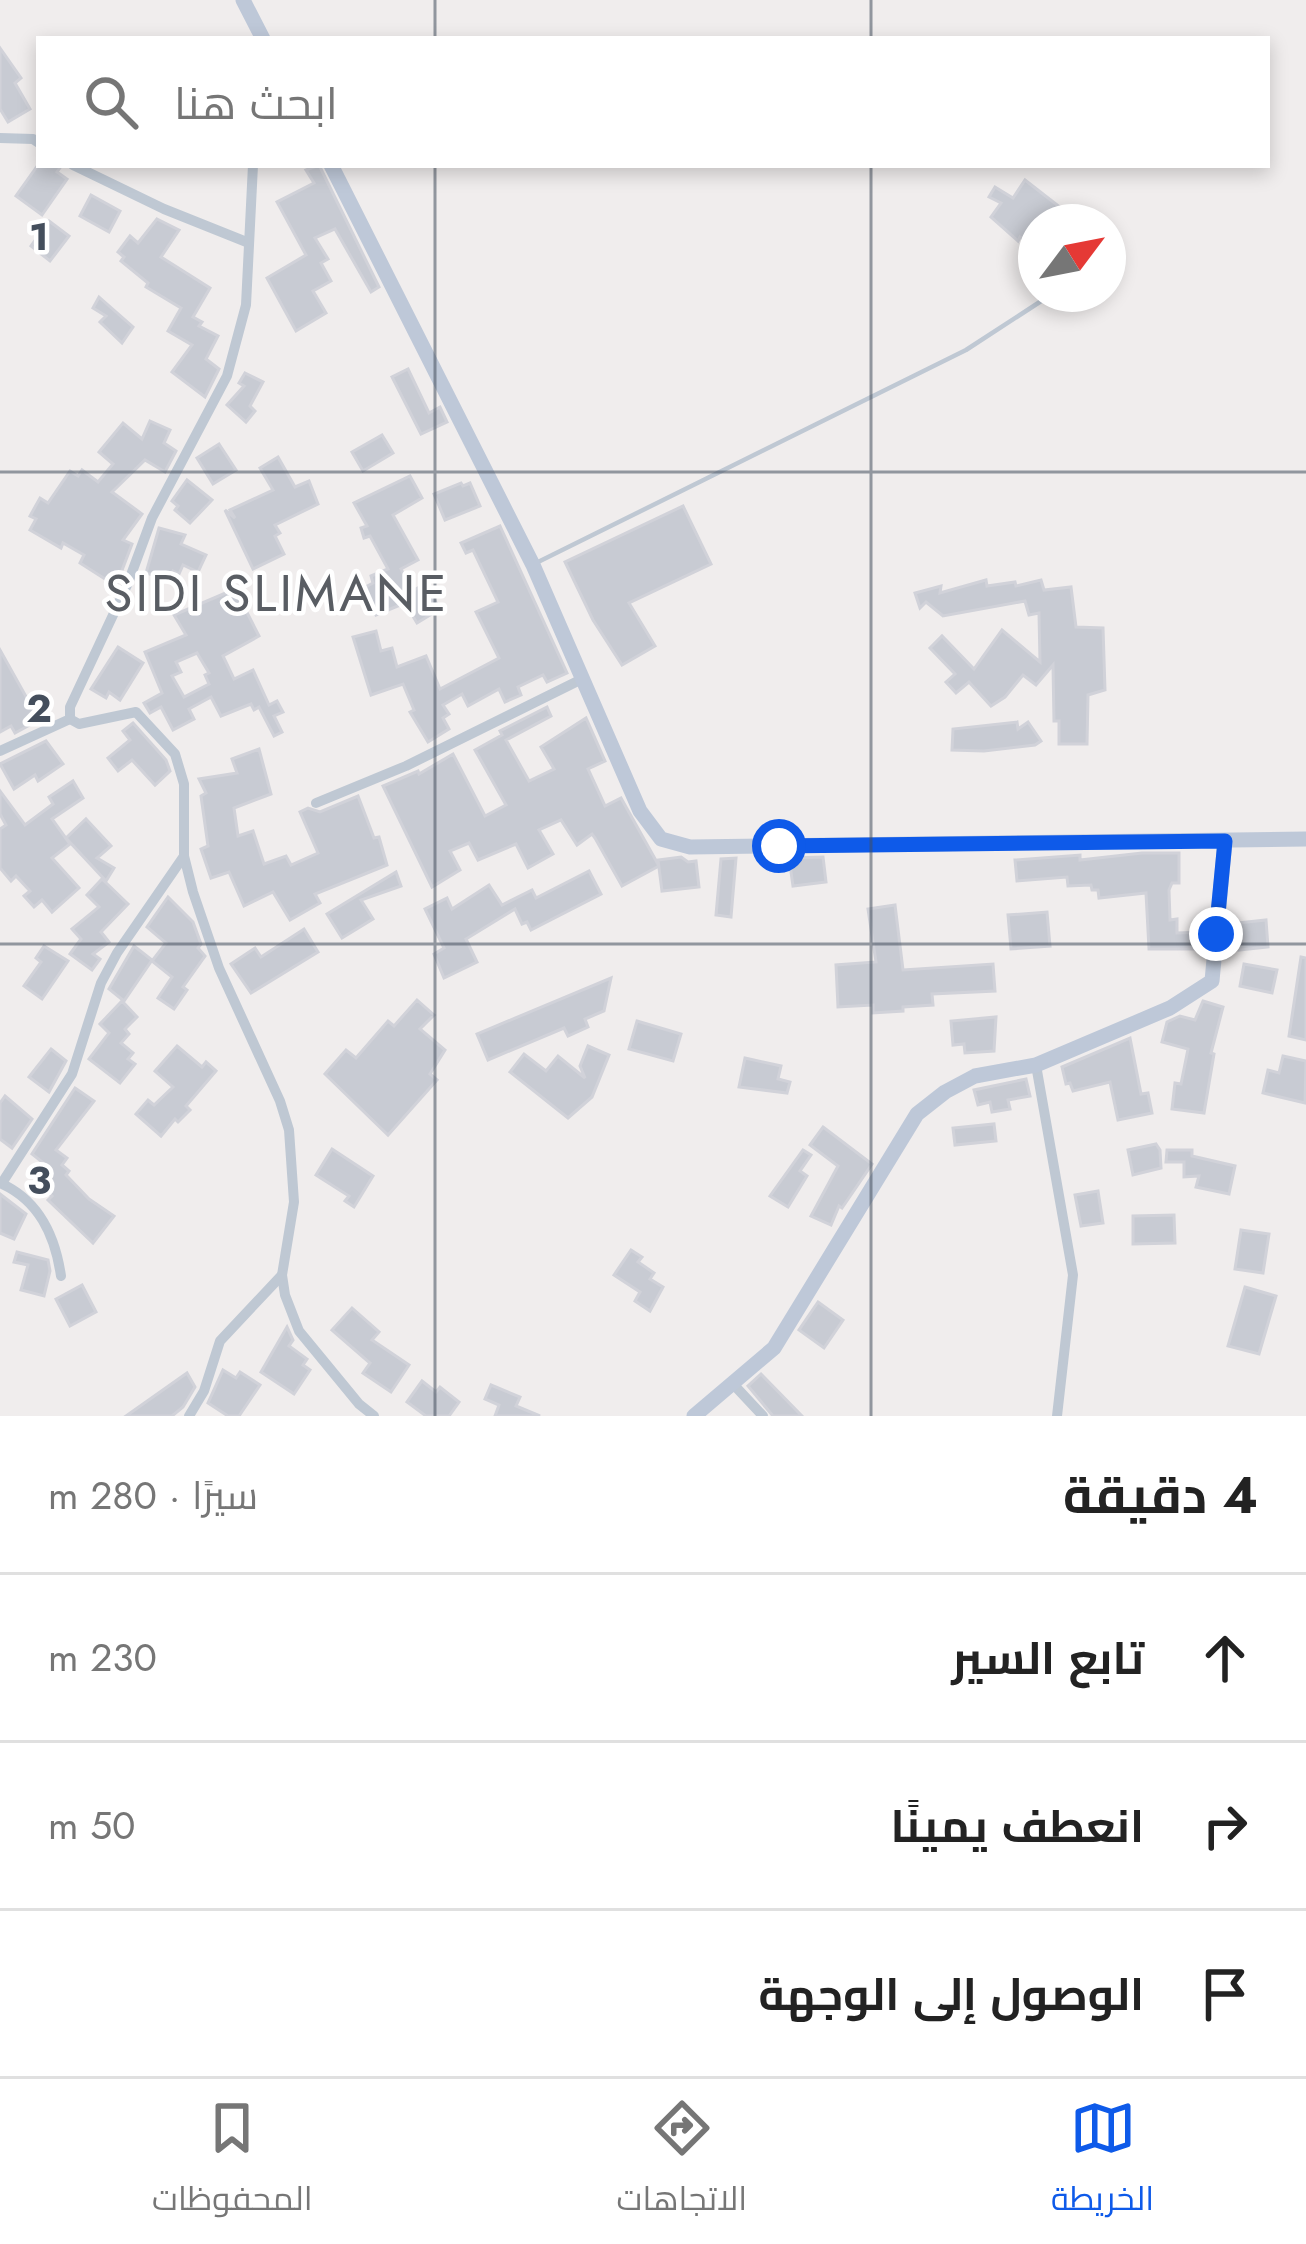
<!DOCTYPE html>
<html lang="ar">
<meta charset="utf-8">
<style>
:root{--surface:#fff;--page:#f2f2f2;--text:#222;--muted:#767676;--line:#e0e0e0;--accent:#0e5ae9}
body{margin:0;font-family:Jost,Cairo,sans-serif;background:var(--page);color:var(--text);direction:rtl}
.compass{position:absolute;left:1018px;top:204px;width:108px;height:108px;border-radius:50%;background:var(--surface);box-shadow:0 6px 18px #0003;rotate:58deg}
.stop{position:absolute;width:36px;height:36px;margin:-27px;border:9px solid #0e5ae9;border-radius:50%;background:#fff}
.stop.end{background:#0e5ae9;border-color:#fff;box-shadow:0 3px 12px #0008}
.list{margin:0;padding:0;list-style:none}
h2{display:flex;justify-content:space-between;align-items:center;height:156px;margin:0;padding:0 48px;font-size:51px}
h2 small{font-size:39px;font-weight:400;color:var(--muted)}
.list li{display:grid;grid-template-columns:78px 1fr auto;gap:36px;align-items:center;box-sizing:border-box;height:168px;padding:0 48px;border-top:3px solid var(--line)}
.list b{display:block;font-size:45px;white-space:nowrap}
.list em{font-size:39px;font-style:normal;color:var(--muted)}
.icon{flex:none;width:66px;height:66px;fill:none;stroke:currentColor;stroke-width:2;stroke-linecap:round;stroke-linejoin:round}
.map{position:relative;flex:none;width:1306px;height:1416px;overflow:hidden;direction:ltr}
.search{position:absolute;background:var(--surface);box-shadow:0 6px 18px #0003;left:36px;right:36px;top:36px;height:132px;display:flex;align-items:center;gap:30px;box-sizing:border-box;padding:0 42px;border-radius:0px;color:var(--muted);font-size:45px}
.sheet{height:660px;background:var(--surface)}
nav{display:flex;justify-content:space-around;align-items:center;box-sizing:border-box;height:168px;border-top:3px solid var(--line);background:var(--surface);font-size:33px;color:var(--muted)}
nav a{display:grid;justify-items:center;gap:6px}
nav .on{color:var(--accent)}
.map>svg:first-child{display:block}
.building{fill:#c8cbd3;stroke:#d1d2d9;stroke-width:3;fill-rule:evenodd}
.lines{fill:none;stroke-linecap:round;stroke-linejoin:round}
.lane{stroke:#bfc8d3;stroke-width:4.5}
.street{stroke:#bfc8d3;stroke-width:10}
.secondary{stroke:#bec8d8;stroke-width:15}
.route{stroke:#0e5ae9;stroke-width:15}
.grid{fill:none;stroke:#444e5c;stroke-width:3;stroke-opacity:0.55}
.labels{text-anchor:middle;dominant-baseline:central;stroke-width:9;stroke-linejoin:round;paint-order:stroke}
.quarter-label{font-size:51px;letter-spacing:3px;fill:#595d63;stroke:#fff}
.grid-label{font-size:39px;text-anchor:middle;font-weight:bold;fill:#444e5c;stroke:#fff;stroke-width:9;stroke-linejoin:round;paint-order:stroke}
</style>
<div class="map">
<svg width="1306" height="1416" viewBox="0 0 1306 1416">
<rect width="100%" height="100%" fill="#f0eded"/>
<g class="building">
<path d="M0 48 21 78 15 83 30 109 8 122 0 109Z"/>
<path d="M38 165H62L57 172 67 179 42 215 16 196Z"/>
<path d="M319 165 379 287 371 292 335 229 315 238 328 259 321 263 331 281 313 291 326 313 296 331 267 278 306 255 277 202 314 183 306 170Z"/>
<path d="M1025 180 1079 222H1036V248L1020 237 1018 241 991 217 1001 203 989 197 995 187 1013 198Z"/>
<path d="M91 195 120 211 109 232 80 216Z"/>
<path d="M157 219 179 230 161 257 210 288 193 317 202 322 199 326 218 336 206 359 219 369 205 397 172 372 192 345 168 331 181 308 146 287 148 283 121 261 124 257 118 252 130 236 138 243Z"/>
<path d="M49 221 69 236 50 261 31 246Z"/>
<path d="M99 297 133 327 122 343 100 322 106 316 93 308Z"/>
<path d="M408 369 429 413 440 407 447 422 421 434 392 377Z"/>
<path d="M245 373 263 382 250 406 255 411 246 422 227 405 244 386 239 383Z"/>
<path d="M150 421 170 430 164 443 176 451 165 472 145 460 112 492 142 514 123 540 132 544 116 586 80 563 84 555 63 543 61 548 30 530 36 519 30 516 40 498 48 503 70 471 78 476 82 470 98 482 113 464 99 452 123 423 142 439Z"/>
<path d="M382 435 393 453 363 471 352 452Z"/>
<path d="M219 444 236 470 213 484 197 458Z"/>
<path d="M278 457 295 487 309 481 318 504 275 525 280 533 275 536 284 554 253 569 225 510 235 518 230 510 273 490 260 468Z"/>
<path d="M410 476 422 498 393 515 418 560 401 569 412 591 425 584 440 609 417 623 405 603 376 615 370 599 363 602 358 591 373 583 371 576 388 569 370 536 364 538 361 528 367 526 354 503Z"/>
<path d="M187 480 212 500 190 523 175 510 178 506 172 501Z"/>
<path d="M461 483 463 486 470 483 480 506 445 520 434 494Z"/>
<path d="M683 506 711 564 629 603 655 646 622 665 593 620 565 562Z"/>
<path d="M500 526 567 673 547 682 543 675 518 687 521 695 505 702 499 689 468 706 462 694 443 705 449 714 443 718 449 729 428 742 410 712 414 710 403 684 371 695 353 637 376 631 381 651 392 648 397 667 426 656 440 689 499 658 476 612 498 602 473 550 466 553 461 543Z"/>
<path d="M159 528 185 535 181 544 206 555 198 572 183 565 179 574 173 571 170 580 146 573Z"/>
<path d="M986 580 987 586 1015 582 1016 586 1041 580 1044 590 1071 587 1076 627 1103 628 1105 690 1088 695 1087 744H1059V721H1054L1053 665 1036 685 1023 675 1005 697 991 706 969 682 956 693 946 682 955 674 930 648 942 636 974 669 1002 630 1040 662 1039 613 1029 615 1025 601 943 616 926 602 920 608 915 593 941 586 940 593Z"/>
<path d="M235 589 259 636 223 656 234 679 253 670 269 705 277 701 283 712 274 716 282 732 274 736 259 707 254 710 251 704 221 716 211 697 189 709 194 719 173 730 161 707 150 713 144 703 162 693 145 652 186 635 174 615ZM197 653 209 673 205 675 209 684 184 697 172 676 181 672 176 662Z"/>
<path d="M118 647 143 663 120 700 109 692 106 698 91 689Z"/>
<path d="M0 650 39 720 15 733 11 726 0 732Z"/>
<path d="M547 707 551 716 506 740 529 781 554 769 541 747 586 718 605 761 588 769 605 806 621 798 659 866 622 886 595 838 592 834 577 845 561 820 539 830 553 854 528 868 516 844 478 860 469 843 450 851 460 870 432 887 383 786 418 771 419 774 453 754 485 816 506 805 475 750 502 735 500 731Z"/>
<path d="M1017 722 1018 729 1028 722 1041 741 1035 745 984 751 952 750 953 729Z"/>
<path d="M133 723 166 760 170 771 155 785 132 760 118 771 108 758 130 740 123 731Z"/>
<path d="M46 741 63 764 38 781 35 775 14 789 0 764Z"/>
<path d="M259 749 271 794 234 808 238 836 253 831 264 864 286 856 291 865 318 853 300 812 308 808 320 812 358 796 374 838 379 837 387 865 315 894 320 903 290 920 273 892 244 906 229 872 211 878 201 849 208 846 201 796 206 793 199 779 237 773 232 759Z"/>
<path d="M73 781 83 798 52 819 70 844 52 858 79 888 52 912 42 900 34 907 24 896 30 891 16 876 11 881 0 868V829L6 825 0 814V791L25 825 53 804 49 797Z"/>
<path d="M86 819 111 846 97 858 114 868 106 881 66 838Z"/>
<path d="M1142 853H1179V883H1172L1169 890 1170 920 1177 919V933L1204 932 1203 949H1149L1146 893 1099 898 1098 890H1092L1091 885 1068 886 1067 877 1017 881 1015 860 1080 855V860Z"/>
<path d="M681 857 688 862 696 861 699 887 662 891 658 860Z"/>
<path d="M823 857 826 882 793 886 789 858Z"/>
<path d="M736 858 731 917 716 915 721 859Z"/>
<path d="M589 871 601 894 531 930 527 922 522 924 515 909 466 939 477 962 444 978 434 954 444 948 425 909 447 898 452 909 489 885 502 905 532 890 536 898Z"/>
<path d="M396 872 401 886 361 900 373 919 342 938 327 914Z"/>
<path d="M102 879 128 904 101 932 109 942 93 954 100 959 92 970 70 954 81 939 72 929 99 907 87 895Z"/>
<path d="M168 897 193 922 201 944 198 948 205 956 183 987 187 990 174 1009 158 998 172 977 152 961 166 943 147 927Z"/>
<path d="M895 905 903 970 993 964 995 991 932 994 933 1005 903 1007V1011L873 1013V1005L838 1007 836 965 876 962 868 909Z"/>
<path d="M1047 912 1050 946 1011 949 1008 915Z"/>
<path d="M1266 920 1268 947 1239 950 1237 923Z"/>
<path d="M304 929 318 952 251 993 231 964 255 948 261 957Z"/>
<path d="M44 946 68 961 42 999 24 986 41 962 36 958Z"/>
<path d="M134 946 152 960 124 1001 109 989Z"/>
<path d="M1301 957 1306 958V1040L1289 1036Z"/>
<path d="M1244 964 1277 970 1272 993 1240 986Z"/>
<path d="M611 978 604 1011 585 1019 588 1027 568 1036 564 1028 488 1060 477 1034Z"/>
<path d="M417 1000 434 1015 420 1029 445 1050 430 1074 437 1080 388 1135 325 1074 346 1050 356 1058 388 1021 394 1026Z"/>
<path d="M122 1001 137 1017 125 1029 129 1034 121 1043 133 1053 128 1059 135 1064 120 1083 89 1059 109 1033 100 1024Z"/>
<path d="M1203 1001 1223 1007 1211 1053 1214 1054 1204 1113 1172 1109 1175 1083 1181 1084 1188 1049 1162 1042 1167 1022 1180 1016 1195 1020Z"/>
<path d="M996 1017 994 1051 965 1053 964 1044 953 1045 951 1021Z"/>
<path d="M637 1021 681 1034 673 1061 629 1049Z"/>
<path d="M1130 1038 1141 1094 1148 1093 1152 1113 1118 1120 1110 1082 1073 1091 1070 1083 1066 1084 1062 1067Z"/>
<path d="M177 1046 202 1067 206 1062 216 1071 186 1106 190 1110 178 1122 175 1119 161 1136 136 1114 148 1100 154 1105 173 1087 155 1071Z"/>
<path d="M588 1046 609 1055 592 1097 568 1118 510 1072 524 1054 546 1071 558 1056 585 1078 580 1066Z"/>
<path d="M51 1049 66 1061 49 1092 29 1077Z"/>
<path d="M1283 1056 1306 1061 1305 1103 1263 1093 1268 1070 1279 1073Z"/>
<path d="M745 1058 781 1066 778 1079 790 1082 787 1093 739 1087Z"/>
<path d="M1026 1079 1030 1096 1008 1100 1010 1109 992 1112 990 1102 978 1105 974 1090Z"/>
<path d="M75 1088 94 1101 56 1150 67 1158 62 1165 69 1171 66 1175 89 1199 114 1216 93 1243 48 1200 52 1196 38 1184 51 1169 32 1154Z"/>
<path d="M5 1096 32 1119 12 1148 0 1139V1103Z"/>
<path d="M994 1124 996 1141 955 1145 953 1128Z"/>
<path d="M823 1127 872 1164 842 1208 839 1206 831 1225 811 1216 838 1166 810 1145Z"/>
<path d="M1156 1144 1160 1150 1161 1168 1133 1175 1128 1150Z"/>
<path d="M332 1149 373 1176 354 1207 345 1201 349 1196 316 1175Z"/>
<path d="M803 1150 811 1155 800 1171 807 1176 788 1207 770 1196Z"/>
<path d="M1167 1150H1192V1156L1235 1166 1229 1194 1196 1187 1199 1176 1184 1177V1162H1166Z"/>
<path d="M1098 1191 1103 1223 1081 1226 1075 1195Z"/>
<path d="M0 1194 26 1214 14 1239 0 1233Z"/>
<path d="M1174 1215 1175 1243 1133 1244V1216Z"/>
<path d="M1241 1230 1269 1234 1263 1273 1235 1269Z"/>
<path d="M631 1250 642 1257 638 1262 654 1273 650 1279 663 1287 650 1311 635 1301 640 1292 614 1275Z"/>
<path d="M17 1252 48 1260 50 1271 44 1296 21 1290 28 1265 14 1262Z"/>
<path d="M82 1285 96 1312 70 1326 56 1299Z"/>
<path d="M1245 1287 1276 1296 1259 1354 1228 1346Z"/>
<path d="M818 1302 843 1320 824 1348 799 1330Z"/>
<path d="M352 1308 379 1332 372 1340 409 1365 391 1392 363 1373 370 1363 332 1330Z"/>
<path d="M287 1327 293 1340 289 1346 307 1359 303 1365 310 1370 294 1394 261 1372Z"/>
<path d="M223 1370 236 1378 240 1372 260 1385 239 1416H228L208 1403Z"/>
<path d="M187 1373 195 1387 183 1407 172 1416H126Z"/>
<path d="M761 1374 802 1416H773L748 1386Z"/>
<path d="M422 1381 436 1392 440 1387 459 1402 449 1416H426L407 1402Z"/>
<path d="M491 1385 520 1397 516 1406 540 1416H495L499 1405 485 1399Z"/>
</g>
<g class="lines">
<path class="lane" d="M538 562 966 350 1052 294"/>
<g class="street">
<path d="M0 138 33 139 39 143"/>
<path d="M73 165 164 209 249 243"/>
<path d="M253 165 246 305 227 376 152 518 128 583 70 707V719L79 724 136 712 175 754 184 784V856L193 892 219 968 280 1101 289 1130 294 1202 282 1275 285 1295 299 1331 359 1404 374 1416"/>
<path d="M0 751 70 719"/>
<path d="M316 803 406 766 584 678"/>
<path d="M1036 1065 1073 1275 1057 1416"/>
<path d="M0 1183C39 1200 55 1235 61 1276"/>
<path d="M2 1183 72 1074 101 983 117 953 184 856"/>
<path d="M734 1385 763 1416"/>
<path d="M189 1416 204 1391 220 1341 282 1275"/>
</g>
<g class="secondary">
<path d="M243 0 263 39"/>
<path d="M331 165 533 565 640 811 661 839 690 847 1306 839"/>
<path d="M694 1416 774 1348 917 1114 945 1092 975 1076 1036 1065 1170 1008 1212 981 1225 841"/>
</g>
</g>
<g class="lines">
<path class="route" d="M779 846 1225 841 1216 934"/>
</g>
<path class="grid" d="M435 0V39M871 0V39M435 165V1416M871 165V1416M0 472H1306M0 944H1306"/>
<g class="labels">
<g class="quarter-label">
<text x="277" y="593">SIDI SLIMANE</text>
</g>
</g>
<g class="grid-label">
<text x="39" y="250">1</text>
<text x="39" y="722">2</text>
<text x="39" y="1194">3</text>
</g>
</svg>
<svg class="compass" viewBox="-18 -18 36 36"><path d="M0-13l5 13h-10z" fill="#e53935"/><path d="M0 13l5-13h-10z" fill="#767676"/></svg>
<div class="stop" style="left:779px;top:846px"></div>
<div class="stop end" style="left:1216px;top:934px"></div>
<div class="search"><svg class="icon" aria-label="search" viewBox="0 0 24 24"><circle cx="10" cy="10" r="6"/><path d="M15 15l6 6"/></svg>ابحث هنا</div>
</div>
<section class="sheet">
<h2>4 دقيقة<small>سيرًا · 280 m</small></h2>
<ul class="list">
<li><svg class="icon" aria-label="ahead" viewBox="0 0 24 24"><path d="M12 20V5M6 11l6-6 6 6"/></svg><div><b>تابع السير</b></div><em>230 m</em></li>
<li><svg class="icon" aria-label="right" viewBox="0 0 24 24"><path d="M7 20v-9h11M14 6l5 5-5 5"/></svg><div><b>انعطف يمينًا</b></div><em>50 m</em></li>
<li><svg class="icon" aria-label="arrive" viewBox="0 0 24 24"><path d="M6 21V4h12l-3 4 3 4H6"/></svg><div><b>الوصول إلى الوجهة</b></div></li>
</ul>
</section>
<nav>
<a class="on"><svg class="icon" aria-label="map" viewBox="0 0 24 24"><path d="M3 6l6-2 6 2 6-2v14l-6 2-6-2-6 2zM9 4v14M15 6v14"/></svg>الخريطة</a>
<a><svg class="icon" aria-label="directions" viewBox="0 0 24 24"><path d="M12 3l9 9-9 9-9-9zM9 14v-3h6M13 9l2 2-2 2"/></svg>الاتجاهات</a>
<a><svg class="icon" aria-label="saved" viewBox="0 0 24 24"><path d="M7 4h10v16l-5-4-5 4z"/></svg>المحفوظات</a>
</nav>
